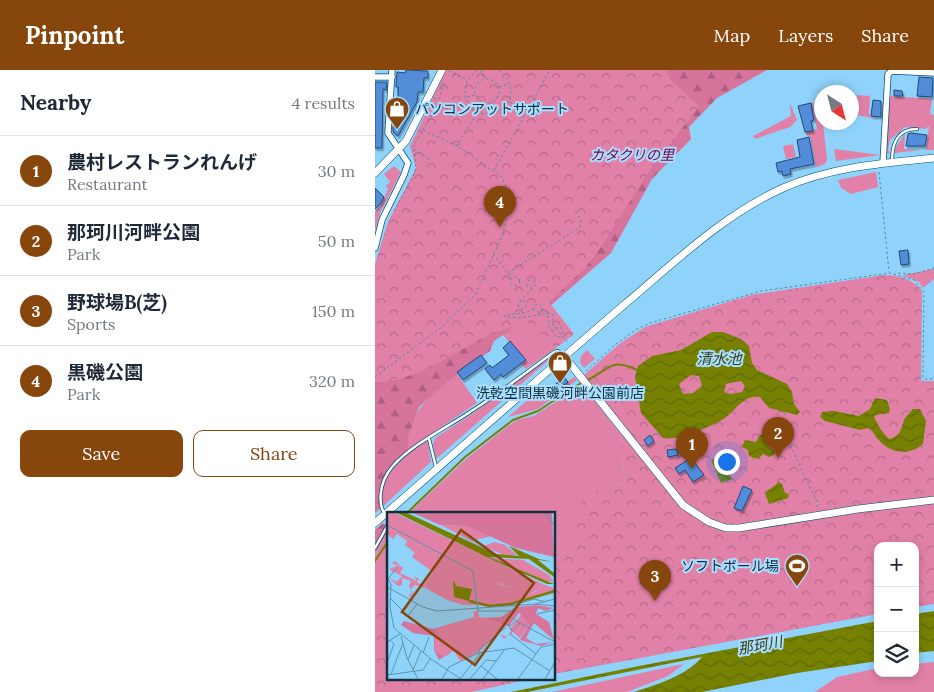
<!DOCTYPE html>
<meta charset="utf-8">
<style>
:root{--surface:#fff;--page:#f6f6f7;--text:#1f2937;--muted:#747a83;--line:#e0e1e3;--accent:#86460c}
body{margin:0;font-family:Lora,"Noto Sans JP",serif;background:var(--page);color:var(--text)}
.controls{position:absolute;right:15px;bottom:15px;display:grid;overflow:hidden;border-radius:10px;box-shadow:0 2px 8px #0003}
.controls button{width:45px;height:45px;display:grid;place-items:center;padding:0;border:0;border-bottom:1px solid var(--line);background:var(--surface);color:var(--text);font:25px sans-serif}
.compass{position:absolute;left:439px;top:15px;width:45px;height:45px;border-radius:50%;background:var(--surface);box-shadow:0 2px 8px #0003;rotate:144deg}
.you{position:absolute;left:351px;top:391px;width:18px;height:18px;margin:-12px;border:4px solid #fff;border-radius:50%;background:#1a73e8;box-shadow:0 0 0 8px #1a73e833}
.badge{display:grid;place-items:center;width:32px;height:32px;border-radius:50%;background:var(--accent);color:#fff;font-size:16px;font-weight:700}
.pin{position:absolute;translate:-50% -41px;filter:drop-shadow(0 1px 2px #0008)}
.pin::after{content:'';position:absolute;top:26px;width:18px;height:15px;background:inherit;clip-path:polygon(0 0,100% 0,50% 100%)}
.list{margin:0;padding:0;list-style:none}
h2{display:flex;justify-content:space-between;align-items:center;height:65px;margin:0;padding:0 20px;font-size:21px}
h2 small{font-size:16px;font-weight:400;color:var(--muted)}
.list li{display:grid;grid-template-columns:32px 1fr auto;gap:15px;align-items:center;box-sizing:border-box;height:70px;padding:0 20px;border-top:1px solid var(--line)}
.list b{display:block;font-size:19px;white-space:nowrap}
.list p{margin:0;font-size:16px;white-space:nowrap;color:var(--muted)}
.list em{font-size:16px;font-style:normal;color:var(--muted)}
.actions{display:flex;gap:10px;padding:15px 20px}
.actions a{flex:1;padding:11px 0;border:1px solid var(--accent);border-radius:10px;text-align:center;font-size:18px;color:var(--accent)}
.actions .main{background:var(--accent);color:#fff}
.icon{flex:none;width:28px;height:28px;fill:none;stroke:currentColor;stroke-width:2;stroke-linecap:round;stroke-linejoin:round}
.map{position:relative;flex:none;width:559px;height:622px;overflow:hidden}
header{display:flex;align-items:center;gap:30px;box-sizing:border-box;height:70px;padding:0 25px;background:var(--accent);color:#fff}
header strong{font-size:24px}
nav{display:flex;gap:28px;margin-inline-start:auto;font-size:18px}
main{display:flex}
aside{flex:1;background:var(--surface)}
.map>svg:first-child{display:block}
.green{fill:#e281a7}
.forest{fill:url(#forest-firs)}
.park{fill:url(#park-crowns)}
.water{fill:url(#water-waves);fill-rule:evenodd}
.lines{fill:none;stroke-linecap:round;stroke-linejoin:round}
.stream{stroke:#768102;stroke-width:2}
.building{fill:#528dd9;stroke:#234775;filter:url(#shadow)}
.service-casing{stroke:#005073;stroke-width:4}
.minor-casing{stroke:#005073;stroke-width:7}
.tertiary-casing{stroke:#005073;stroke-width:8}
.path{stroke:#5789a6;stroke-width:1;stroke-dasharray:2.5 2.5;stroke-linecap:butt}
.service{stroke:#fff;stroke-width:2.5}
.minor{stroke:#fff;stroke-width:5.5}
.tertiary{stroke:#fff;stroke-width:7}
.path-bridge{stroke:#5789a6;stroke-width:1;stroke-dasharray:2.5 2.5;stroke-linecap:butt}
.labels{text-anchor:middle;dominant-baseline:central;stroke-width:4;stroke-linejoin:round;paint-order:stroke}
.poi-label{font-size:14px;fill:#14303f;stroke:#a9deff;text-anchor:start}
.park-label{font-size:14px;font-style:italic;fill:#81024a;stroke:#a9deff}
.water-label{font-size:15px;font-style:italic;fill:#393e13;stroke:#a9deff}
.inset-river{fill:none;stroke:#768102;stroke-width:2.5}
.inset-road{fill:none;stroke:#5e92b0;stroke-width:1}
.view{fill:#86460c;fill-opacity:0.15;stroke:#86460c;stroke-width:2.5}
.inset-edge{fill:none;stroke:#14303f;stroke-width:2.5}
</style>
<header>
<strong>Pinpoint</strong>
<nav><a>Map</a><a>Layers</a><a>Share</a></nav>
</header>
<main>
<aside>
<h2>Nearby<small>4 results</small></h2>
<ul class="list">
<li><span class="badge">1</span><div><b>農村レストランれんげ</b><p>Restaurant</p></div><em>30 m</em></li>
<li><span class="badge">2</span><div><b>那珂川河畔公園</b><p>Park</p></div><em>50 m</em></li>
<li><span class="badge">3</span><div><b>野球場B(芝)</b><p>Sports</p></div><em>150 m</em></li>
<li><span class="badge">4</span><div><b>黒磯公園</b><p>Park</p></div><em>320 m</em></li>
</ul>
<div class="actions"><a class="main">Save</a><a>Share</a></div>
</aside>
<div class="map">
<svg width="559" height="622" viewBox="0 0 559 622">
<defs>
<pattern id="forest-firs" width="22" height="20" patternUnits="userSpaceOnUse" patternTransform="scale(1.25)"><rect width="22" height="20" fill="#d7749c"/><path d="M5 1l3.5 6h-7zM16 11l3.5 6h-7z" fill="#ad6081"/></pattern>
<pattern id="park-crowns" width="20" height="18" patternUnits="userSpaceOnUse" patternTransform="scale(1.25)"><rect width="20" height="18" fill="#e281a7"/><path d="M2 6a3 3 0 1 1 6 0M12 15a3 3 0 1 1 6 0" fill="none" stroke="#b66a89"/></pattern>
<pattern id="water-waves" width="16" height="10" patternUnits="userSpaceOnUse" patternTransform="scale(1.25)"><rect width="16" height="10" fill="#768102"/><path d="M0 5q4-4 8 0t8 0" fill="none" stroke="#606a05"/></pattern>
<filter id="shadow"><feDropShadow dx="1.5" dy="2.5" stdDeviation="0" flood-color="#0004"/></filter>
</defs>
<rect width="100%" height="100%" fill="#8fd3fb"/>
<g class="green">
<path d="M482 25 495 26 494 44 498 48 481 45Z"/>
<path d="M515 26 557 29 555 44 559 45V80H551L554 56 550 59 530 57 515 70 513 80 515 83 511 84Z"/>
<path d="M442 32 444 50 448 53 452 90 450 94 441 97 436 69 430 62 442 59 437 33Z"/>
<path d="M415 33 422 50 415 57 380 69 378 66 416 46Z"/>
<path d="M26 38 16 62 18 39Z"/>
<path d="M530 63 529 79 546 80 520 83 519 80Z"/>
<path d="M418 74 421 87 411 89 408 76Z"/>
<path d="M459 79 505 85 461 91Z"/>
<path d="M19 96 26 102 5 143 0 161V142L5 137 13 119 11 116 15 112 9 104Z"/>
<path d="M501 102 503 117 476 124 466 118 463 110Z"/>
<path d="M559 199V209L548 218 544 212 528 205Z"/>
<path d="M152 252 181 278 151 299 146 294 151 290 124 261Z"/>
<path d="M212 280 220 289 209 298 205 292 206 286Z"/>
<path d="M176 287V288L61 389 58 374 60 368 100 342Z"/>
<path d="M82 304 102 333 52 367 56 392 7 437C6 423 8 411 17 400 21 395 27 392 30 386 33 379 32 374 33 367 39 337 59 321 82 304Z"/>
<path d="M199 307 202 310 163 339 133 347 162 322 169 330Z"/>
<path d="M207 315 245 363 250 413 226 419 202 474 179 490V443H34L91 389 133 356 142 350 159 346Z"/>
<path d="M14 461V533L0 537V485Z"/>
<path d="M559 592V622H440L462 607 503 598V603H540V594Z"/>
<path d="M309 594 293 606 252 622H177Z"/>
</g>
<g class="forest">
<path d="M207 0H392L342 28 314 57 316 69 277 109 236 183 174 237 160 181Z"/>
<path d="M140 253 134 261 119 271 115 281 71 313 44 337 33 367V378L29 388 17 400 10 413 6 425 7 437 0 443V277Z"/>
<path d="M8 453 14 457V461L0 484V460Z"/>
</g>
<g class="park">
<path d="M71 0H291L295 9 324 36 272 104 226 177 210 198 174 232 199 264 181 278 152 253C141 256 129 259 118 263 83 279 38 314 0 312V194L13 152 41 98 35 76Z"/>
<path d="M509 205C524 205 538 209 547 221L546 311H559V534L540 537V476H503V544L179 604V490L202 474 198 438 226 419 250 413 244 353 209 305 244 274 270 257 376 225Z"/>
<path d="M14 533V608H160L96 622H0V537Z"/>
</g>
<g class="water">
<path d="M337 262H348L366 269 374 276 377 293 382 300 412 314 417 322 419 334 425 342 422 345 394 338 385 327C368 324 360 342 347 350 335 357 302 371 288 368L266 343 260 307 263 296 277 286 306 280ZM316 305 324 306 327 316 318 323 308 324 304 314ZM366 311 370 316 367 322 355 324 349 322 351 314Z"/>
<path d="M500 328 512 330 515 339 514 343 501 345 499 347 506 360 514 369C526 366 526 359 529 350 531 346 536 343 537 339H545L551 351 548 374C535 386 515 384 503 369 499 365 498 360 493 358L485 360 450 351 445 347 447 342 459 341 484 346 495 339Z"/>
<path d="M389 364 392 365V375L399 381V385L394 387 388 384 383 389 374 386 373 380 367 377 370 370 381 372 385 365Z"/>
<path d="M347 385 357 409 346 413 336 390Z"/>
<path d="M404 412 407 414 410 423 414 424 413 428 394 434 390 423Z"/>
<path d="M559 541V581L540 583V544Z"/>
<path d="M503 551V591L422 603 327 622H259C283 614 311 606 327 587L152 622H136L264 596Z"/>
</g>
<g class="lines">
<g class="stream">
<path d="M210 311C236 300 233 287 262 300"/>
<path d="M32 443 90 387 138 350 163 341 206 313"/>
<path d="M0 491 14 470"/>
</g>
</g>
<g class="building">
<path d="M31 0 53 1V8H49L48 22H43L42 32 23 66 18 62V57L29 35 23 34V17H21V14L22 2 30 3Z"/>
<path d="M544 7 558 8 557 27 542 26Z"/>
<path d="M0 12H12L11 20 8 19 7 78H0Z"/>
<path d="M519 20 527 21 528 26H519Z"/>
<path d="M498 30 506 31V47L496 46Z"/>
<path d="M436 33 439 50 436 51 438 61 430 62 423 36Z"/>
<path d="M536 63 552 65 550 76H531L533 64Z"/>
<path d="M434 67 439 94 415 99 416 104 408 106 407 101 403 102 401 93 425 87 422 70Z"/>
<path d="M0 118 9 127 6 133 0 139Z"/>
<path d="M533 180 534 194 526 195 524 181Z"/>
<path d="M135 271 151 290 128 307 126 304 119 310 110 299 115 295 117 298 134 285 128 278Z"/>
<path d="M106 285 112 293 88 310 82 302Z"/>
<path d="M189 307 193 312 180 322 176 318Z"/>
<path d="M275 365 279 371 273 376 269 370Z"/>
<path d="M302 379 303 385 293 387 292 380Z"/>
<path d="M316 388 329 405 318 412 310 400 304 404 300 398Z"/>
<path d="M368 416 377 420 367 441 359 438Z"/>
</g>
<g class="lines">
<defs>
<g id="service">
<path d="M517 91C517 73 522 59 542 59"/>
<path d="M54 369 61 397"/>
<path d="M14 449C0 437 5 411 17 397 38 373 72 358 98 340 126 322 152 302 179 282L183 281 188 285"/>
<path d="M0 478 14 453"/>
</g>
<g id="minor">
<path d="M0 7H17"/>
<path d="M508 93 513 4 517 1 559 3"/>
<path d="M0 178 7 150 29 105 33 93 13 63 17 0"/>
</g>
<g id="tertiary">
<path d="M0 103 31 71 67 0"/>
<path d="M189 286 308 435 334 452 351 458H364L483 439 559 430"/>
<path d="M0 453C84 380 166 306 250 234 300 192 348 145 408 118 455 97 508 93 559 88"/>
</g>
</defs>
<use href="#service" class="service-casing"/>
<use href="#minor" class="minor-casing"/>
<use href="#tertiary" class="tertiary-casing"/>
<g class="path">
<path d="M102 0 92 10 90 28 101 42C131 52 149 19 124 0"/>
<path d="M106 0 109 8"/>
<path d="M74 1 92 10"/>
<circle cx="112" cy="21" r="12"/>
<path d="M124 17 134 14"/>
<path d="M92 27 100 25"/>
<path d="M135 32 151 40"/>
<path d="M116 33 119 43"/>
<path d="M82 76 102 43"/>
<path d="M54 89 38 78C49 52 64 44 68 13"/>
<path d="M119 100 175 0"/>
<path d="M504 102 514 202"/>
<path d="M19 141 40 103 41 93 38 79"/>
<path d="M118 184 137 208"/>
<path d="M133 203 205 157 206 150 200 142"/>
<path d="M523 203 539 204 559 198"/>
<circle cx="140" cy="211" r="4.5"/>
<circle cx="156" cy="214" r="4"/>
<circle cx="147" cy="235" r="4"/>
<path d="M145 231 158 218"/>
<circle cx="163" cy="238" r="4"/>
<path d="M159 239 150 243 130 245V247L144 248 176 243 178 246V254L193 273"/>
<path d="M211 301 241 274 262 259 275 253 386 221 515 203 539 210 549 222 548 307 549 309H559"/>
<path d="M0 307 67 257 100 225 127 166 132 148 134 124 127 107 82 76 46 59"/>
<path d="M415 361 414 373 443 434 442 438"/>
</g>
<use href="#service" class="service"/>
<use href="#minor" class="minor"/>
<use href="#tertiary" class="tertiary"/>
<g class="path-bridge">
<path d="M167 239 172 241 174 257 177 261"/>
<circle cx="183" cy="262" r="5"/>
</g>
</g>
<defs>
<symbol id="shop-pin" viewBox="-11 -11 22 30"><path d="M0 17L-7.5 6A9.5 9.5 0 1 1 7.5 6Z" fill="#86460c" stroke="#a9deff"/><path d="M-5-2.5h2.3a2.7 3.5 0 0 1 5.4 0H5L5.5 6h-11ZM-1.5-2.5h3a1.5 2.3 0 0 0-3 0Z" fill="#fff"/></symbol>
<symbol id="stadium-pin" viewBox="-11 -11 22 30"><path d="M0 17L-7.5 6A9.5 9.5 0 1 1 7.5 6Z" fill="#86460c" stroke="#a9deff"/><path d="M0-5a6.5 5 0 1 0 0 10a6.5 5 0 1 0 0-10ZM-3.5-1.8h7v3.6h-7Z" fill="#fff"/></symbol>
</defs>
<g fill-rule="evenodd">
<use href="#shop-pin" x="8" y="25" width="28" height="38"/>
<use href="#shop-pin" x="171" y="279" width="28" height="38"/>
<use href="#stadium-pin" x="408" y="482" width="28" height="38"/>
</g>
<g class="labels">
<g class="poi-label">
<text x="40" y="39">パソコンアットサポート</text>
<text x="185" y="323" text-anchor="middle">洗乾空間黒磯河畔公園前店</text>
<text x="404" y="496" text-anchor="end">ソフトボール場</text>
</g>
<g class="park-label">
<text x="257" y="85">カタクリの里</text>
</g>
<g class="water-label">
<text x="344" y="288">清水池</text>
<text transform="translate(385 575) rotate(-10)">那珂川</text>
</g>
</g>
<g transform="translate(12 442)">
<rect width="168" height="168" fill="#8fd3fb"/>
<path d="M54 13 80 14 105 24 85 29ZM108 30 118 33 130 43 119 44 96 34ZM104 46 136 48 162 63 167 70 155 68ZM8 49 16 56 13 61 30 69 27 64 32 67 30 71 37 72 38 76 28 73 24 77 26 80 25 84 21 85 25 80 22 74 24 69 15 66V73L11 74 2 66 10 70 15 64 3 58 5 55 8 57 7 54 13 55 5 51ZM107 71 145 82 158 73 167 76V81L130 91 91 94 98 93 91 92 90 82 94 75ZM134 103 142 113 133 126 126 120 120 125 117 127 113 122 120 125 124 119 120 114 123 117Z" fill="#e281a7"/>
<path d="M24 0H165L167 45 129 36 80 14 53 13ZM149 93 167 96 159 99 151 96 149 102 162 110 167 128 147 111 139 126 149 132 166 130 154 134 133 128 142 113 132 101 122 114 93 110 94 106 114 105 129 95ZM88 105 62 142 52 148 47 138V124L26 121 14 113 17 109 46 117Z" fill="#d7749c"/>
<path d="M0 0H6L158 73 142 83 111 71 104 77 95 75 90 83V93H77L60 88 39 76 37 72 46 60 25 45 28 41 18 33 20 29 10 22 6 27 1 23ZM87 99H91L92 105 113 110 119 114 91 140 73 149 67 139 56 145 47 138 49 117 87 106Z" fill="#e281a7"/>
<path d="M8 0H18L109 42 132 44 122 34 152 47 167 50 151 48 167 61V65L142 47 102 45 167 72H160L110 50ZM66 67 69 74 85 77 82 89 67 85Z" fill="#768102"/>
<path class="inset-river" d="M82 89 103 94 124 92 168 79"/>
<path class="inset-road" d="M157 0 168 14M0 13 86 59 91 99H124L129 95 128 90M0 65 4 72 3 95 7 116 44 147 74 167M1 67 10 55M0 75 36 95 50 99 149 92 168 94M3 86 21 104 30 92M130 92 147 87 159 90M148 92 168 87M150 102 168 98M126 106 133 111 123 122 149 142M133 111 168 130M125 118 120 112 123 114 129 109M14 124 20 146 31 167M0 130 13 122M36 141 42 125M21 148 27 133M0 151 7 132 3 128M94 154 110 167M26 158 34 139M4 162 16 131M0 163 36 158 43 147M55 167 62 155 91 141 127 136 163 159M73 167 92 143V138L119 115M83 167 99 148 109 149M96 167 118 137M131 167 154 135 168 132M158 167 168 150"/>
<path class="view" d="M74 18 147 71 88 153 15 100Z"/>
<rect width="168" height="168" class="inset-edge"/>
</g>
</svg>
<div class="controls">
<button>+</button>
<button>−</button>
<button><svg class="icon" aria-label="layers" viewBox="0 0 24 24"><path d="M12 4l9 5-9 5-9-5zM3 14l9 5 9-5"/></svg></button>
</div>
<svg class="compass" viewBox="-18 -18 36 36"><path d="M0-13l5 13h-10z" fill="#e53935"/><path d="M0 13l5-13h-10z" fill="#747a83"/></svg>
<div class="you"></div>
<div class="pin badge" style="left:317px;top:399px">1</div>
<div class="pin badge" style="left:403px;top:388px">2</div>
<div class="pin badge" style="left:280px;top:531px">3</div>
<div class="pin badge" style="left:125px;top:157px">4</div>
</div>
</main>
